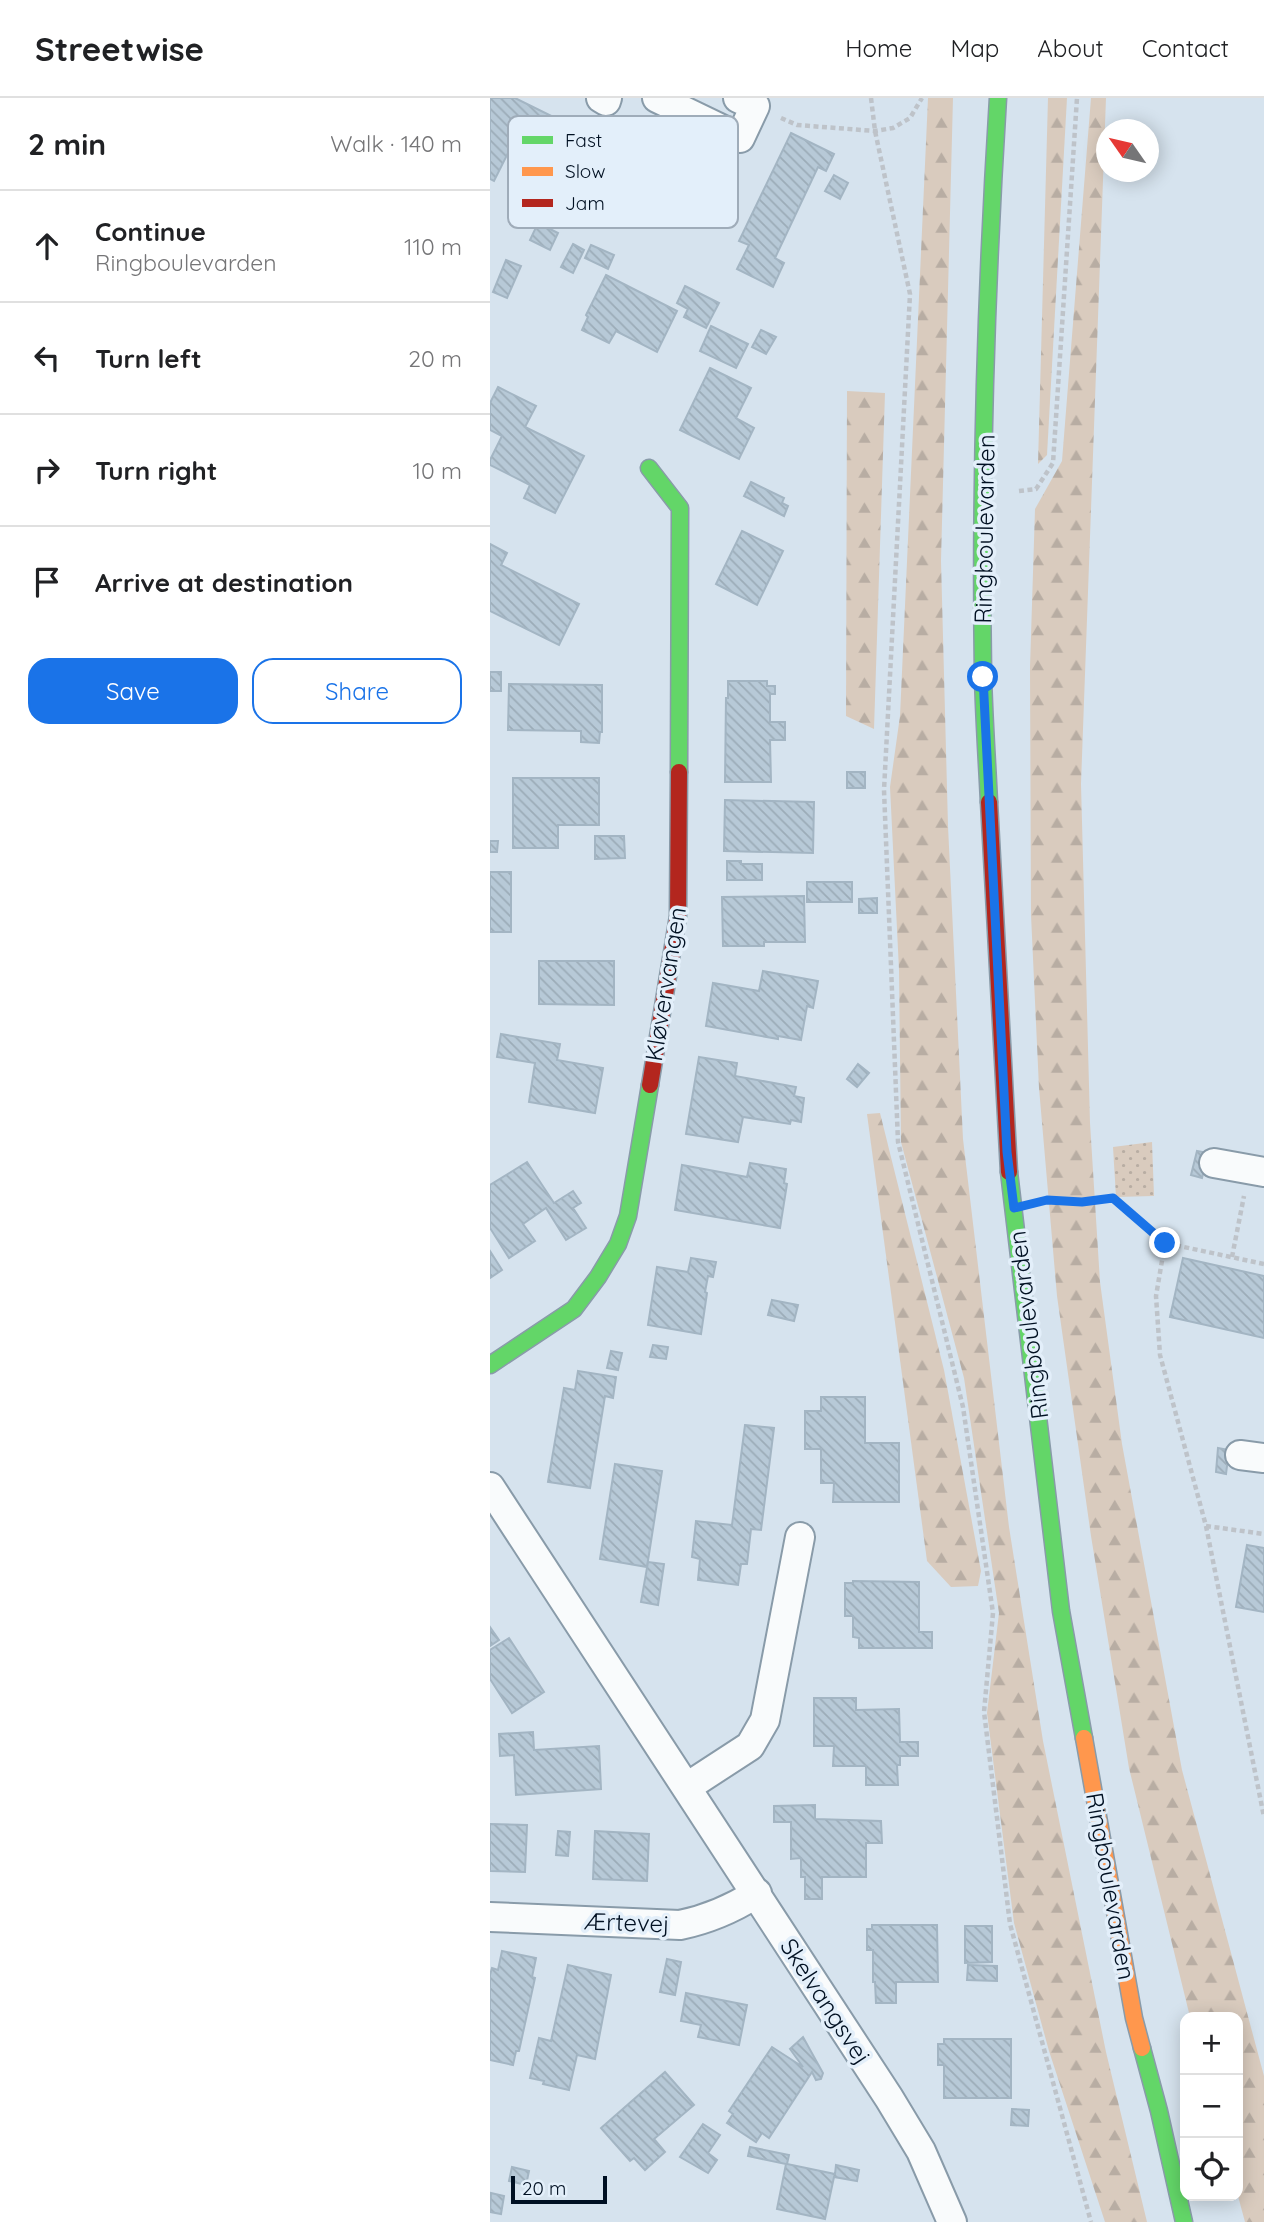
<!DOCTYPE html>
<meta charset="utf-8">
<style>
:root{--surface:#fff;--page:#f6f6f6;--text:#202124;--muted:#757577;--line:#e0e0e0;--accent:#1a73e8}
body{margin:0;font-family:Quicksand,sans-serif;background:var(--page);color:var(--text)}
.controls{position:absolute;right:21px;bottom:21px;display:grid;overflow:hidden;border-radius:14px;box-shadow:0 4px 18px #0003}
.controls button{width:63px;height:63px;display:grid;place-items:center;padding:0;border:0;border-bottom:2px solid var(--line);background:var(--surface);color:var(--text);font:35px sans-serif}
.compass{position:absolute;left:606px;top:21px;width:63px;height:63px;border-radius:50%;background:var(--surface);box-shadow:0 4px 18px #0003;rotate:304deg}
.scale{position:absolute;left:21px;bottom:18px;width:96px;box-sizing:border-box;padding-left:7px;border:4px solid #001022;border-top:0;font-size:19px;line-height:24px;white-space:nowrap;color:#001022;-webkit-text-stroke:5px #e3effa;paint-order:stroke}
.stop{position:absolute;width:21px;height:21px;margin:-16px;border:5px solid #1a73e8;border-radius:50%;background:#fff}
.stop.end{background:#1a73e8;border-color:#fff;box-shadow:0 2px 7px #0008}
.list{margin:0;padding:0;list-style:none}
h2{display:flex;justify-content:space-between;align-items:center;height:91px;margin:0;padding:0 28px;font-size:30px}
h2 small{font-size:23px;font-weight:400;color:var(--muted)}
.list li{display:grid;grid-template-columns:46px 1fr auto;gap:21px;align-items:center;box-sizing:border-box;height:112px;padding:0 28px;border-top:2px solid var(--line)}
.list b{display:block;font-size:26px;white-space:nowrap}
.list p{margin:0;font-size:23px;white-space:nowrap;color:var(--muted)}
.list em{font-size:23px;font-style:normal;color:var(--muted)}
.actions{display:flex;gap:14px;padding:21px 28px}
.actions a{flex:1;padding:16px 0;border:2px solid var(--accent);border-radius:21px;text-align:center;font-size:24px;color:var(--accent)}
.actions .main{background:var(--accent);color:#fff}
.icon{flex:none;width:38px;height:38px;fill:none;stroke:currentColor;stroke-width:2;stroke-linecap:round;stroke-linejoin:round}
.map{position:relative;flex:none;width:774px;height:2124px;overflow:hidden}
header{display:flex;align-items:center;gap:42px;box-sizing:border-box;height:98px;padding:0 35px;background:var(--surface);border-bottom:2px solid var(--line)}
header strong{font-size:33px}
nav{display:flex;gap:38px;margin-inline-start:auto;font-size:24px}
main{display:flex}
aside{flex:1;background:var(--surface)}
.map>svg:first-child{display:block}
.grass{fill:url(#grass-dots)}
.forest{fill:url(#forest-firs)}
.building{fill:url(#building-back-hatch);stroke:#a3b5c3;stroke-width:2}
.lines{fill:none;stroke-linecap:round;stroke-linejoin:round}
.street-casing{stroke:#899ba9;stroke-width:32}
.fast-casing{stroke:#899ba9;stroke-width:19}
.slow-casing{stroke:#899ba9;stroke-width:19}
.jam-casing{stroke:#899ba9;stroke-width:19}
.path{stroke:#bec3c9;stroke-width:4.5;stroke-dasharray:5 3.5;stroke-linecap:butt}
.street{stroke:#f9fbfc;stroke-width:28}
.fast{stroke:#63d668;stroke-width:16}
.slow{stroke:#ff974d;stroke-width:16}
.jam{stroke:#b3261e;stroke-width:16}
.route{stroke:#1a73e8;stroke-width:9}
.labels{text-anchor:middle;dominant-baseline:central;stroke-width:7;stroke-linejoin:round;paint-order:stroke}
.street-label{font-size:24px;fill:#001022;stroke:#e3effa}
.key{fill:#e3effa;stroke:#9facb9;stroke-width:2}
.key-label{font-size:19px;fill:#001022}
</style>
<header>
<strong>Streetwise</strong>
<nav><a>Home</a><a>Map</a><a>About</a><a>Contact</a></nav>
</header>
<main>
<aside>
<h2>2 min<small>Walk · 140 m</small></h2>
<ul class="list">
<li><svg class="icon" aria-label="ahead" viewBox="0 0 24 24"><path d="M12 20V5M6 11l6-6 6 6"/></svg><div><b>Continue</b><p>Ringboulevarden</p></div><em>110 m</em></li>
<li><svg class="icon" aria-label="left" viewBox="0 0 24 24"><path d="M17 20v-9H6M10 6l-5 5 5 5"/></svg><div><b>Turn left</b></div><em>20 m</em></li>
<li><svg class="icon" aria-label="right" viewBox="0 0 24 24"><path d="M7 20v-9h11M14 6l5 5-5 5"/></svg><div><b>Turn right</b></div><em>10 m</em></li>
<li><svg class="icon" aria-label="arrive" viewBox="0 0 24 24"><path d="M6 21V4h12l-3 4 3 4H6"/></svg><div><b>Arrive at destination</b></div></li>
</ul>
<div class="actions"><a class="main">Save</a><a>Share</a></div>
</aside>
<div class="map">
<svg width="774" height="2124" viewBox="0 0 774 2124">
<defs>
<pattern id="grass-dots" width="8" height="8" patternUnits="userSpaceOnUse" patternTransform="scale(1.75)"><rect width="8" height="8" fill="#d9cbbe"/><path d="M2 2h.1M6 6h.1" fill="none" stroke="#b8ada3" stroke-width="1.8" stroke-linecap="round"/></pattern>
<pattern id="forest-firs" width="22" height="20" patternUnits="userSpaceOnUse" patternTransform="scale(1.75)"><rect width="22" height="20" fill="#d9cbbe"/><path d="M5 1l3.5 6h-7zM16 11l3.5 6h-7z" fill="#b8ada3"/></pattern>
<pattern id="building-back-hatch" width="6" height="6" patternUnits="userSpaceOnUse" patternTransform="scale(1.75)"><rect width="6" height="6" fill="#b7c9d7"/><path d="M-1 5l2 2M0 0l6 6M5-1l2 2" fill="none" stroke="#9cacb8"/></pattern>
</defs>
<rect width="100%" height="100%" fill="#d6e3ee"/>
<path class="grass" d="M662 1044 664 1098 626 1099 623 1049Z"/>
<g class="forest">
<path d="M438 0H463L451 463 458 728 473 1041 519 1429 553 1643 616 1954 657 2124H615L559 1953 524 1825 497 1615 509 1515 474 1280 411 1044 409 872 400 689 410 618Z"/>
<path d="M558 0H577L557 357 548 366Z"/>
<path d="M601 0H616L591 686 600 1025 610 1184 632 1346 692 1672 774 1978V2124H755L748 2098V1919H700L639 1670 601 1438 567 1198 549 990 541 817 540 569 545 411 572 363Z"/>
<path d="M357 293 395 295 384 631 356 618Z"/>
<path d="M390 1015 454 1272 491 1473 488 1488 461 1489 437 1463 377 1016Z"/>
</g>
<g class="building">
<path d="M0 0H25L104 39 82 84 19 53 4 83 0 81Z"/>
<path d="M301 35 344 56 336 73 328 69 285 160 294 165 283 189 247 171 259 147 249 143Z"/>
<path d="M344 77 358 85 350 101 335 93Z"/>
<path d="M48 125 68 135 60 152 40 142Z"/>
<path d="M83 146 94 152 83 175 71 169Z"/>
<path d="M101 147 124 157 118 171 95 160Z"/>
<path d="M16 162 31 168 17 200 3 194Z"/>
<path d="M116 177 187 213 167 254 126 233 119 245 92 232 98 219 96 217Z"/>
<path d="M195 188 229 205 216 230 194 219 198 211 187 205Z"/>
<path d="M221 228 258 246 246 270 210 253Z"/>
<path d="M271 232 286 239 276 256 262 249Z"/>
<path d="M220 270 261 290 246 320 264 330 249 361 190 332Z"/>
<path d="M8 289 46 308 35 329 94 358 65 415 34 400 40 387 0 367V362L12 338 0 332V305Z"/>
<path d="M261 384 294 400 292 405 298 408 294 418 254 398Z"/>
<path d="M252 433 293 453 267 507 226 486Z"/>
<path d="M0 446 17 455 11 467 89 506 69 547 0 513Z"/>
<rect x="0" y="574" width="11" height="19"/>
<path d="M238 583H277V588H285V596H280V624H295V642H280L281 684H235L236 600H238Z"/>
<path d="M19 586 112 587V634H110L109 645 91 644V633L18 632Z"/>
<rect x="357" y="674" width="18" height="16"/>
<path d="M23 680H109V727H68V750H23Z"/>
<path d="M235 702 324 704 323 755 234 753Z"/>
<path d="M105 738H134L135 760 105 761Z"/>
<path d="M0 743H8L7 754H0Z"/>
<path d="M237 763H251V766H272V782H237Z"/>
<rect x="0" y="774" width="21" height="60"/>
<rect x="317" y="784" width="45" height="20"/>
<path d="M314 798 315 844H274V848H233L232 799Z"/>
<path d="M387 800V815H369V801Z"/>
<path d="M49 863H124V907L49 906Z"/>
<path d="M273 873 328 883 323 910 317 908 311 942 288 938V941L216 928 223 885 269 893Z"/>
<path d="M11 936 70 946 67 962 113 970 105 1015 39 1004 45 965 7 959Z"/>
<path d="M209 959 247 965 245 978 306 989 304 998 314 1000 311 1024 301 1022 300 1026 253 1019 248 1044 196 1036Z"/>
<path d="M368 966 379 975 367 989 357 981Z"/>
<path d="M707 1053 718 1055 712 1080 701 1077Z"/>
<path d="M37 1064 64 1105 83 1093 91 1105 83 1110 96 1130 76 1142 56 1110 33 1126 45 1143 19 1160 0 1130V1087Z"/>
<path d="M260 1065 296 1071 294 1085 297 1086 290 1130 185 1112 192 1067 257 1079Z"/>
<path d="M0 1153 12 1172 0 1180Z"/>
<path d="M201 1160 226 1164 223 1179 218 1178 215 1194 217 1195 211 1236 158 1227 167 1169 198 1174Z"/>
<path d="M693 1160 774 1178V1240L680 1219Z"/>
<path d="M282 1202 308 1207 304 1223 278 1217Z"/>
<path d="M163 1247 178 1249 176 1261 160 1259Z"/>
<path d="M121 1253 132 1255 128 1272 117 1270Z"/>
<path d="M88 1273 126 1279 123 1300 115 1298 100 1390 58 1384 74 1290 85 1292Z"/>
<path d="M331 1299H375V1345H409V1404H343L344 1385H331V1351H315V1313H331Z"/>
<path d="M255 1327 284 1330 271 1432 261 1431 257 1466H251L248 1487 208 1482 210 1461 202 1459 206 1423 242 1427Z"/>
<path d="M728 1350 739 1352 736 1376 726 1374Z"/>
<path d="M125 1366 172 1373 157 1469 110 1461Z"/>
<path d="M757 1447 774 1450V1514L746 1509Z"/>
<path d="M158 1464 174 1466 168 1507 151 1504Z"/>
<path d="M363 1483 429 1484V1534H442V1550H369V1540L363 1539V1518H355V1485H363Z"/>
<path d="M0 1529 9 1542 0 1548Z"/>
<path d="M19 1540 54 1594 22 1615 0 1581V1552Z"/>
<path d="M324 1600H366V1612L409 1611 410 1644H428V1658H410V1667H407L408 1687H376V1668H343L344 1648H324Z"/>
<path d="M43 1634 44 1652 109 1648 111 1691 26 1697 24 1657 10 1658 9 1636Z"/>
<path d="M325 1707V1721L391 1723 392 1745H376V1779H332V1801H315V1779H311V1760L301 1761V1724H284V1708Z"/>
<path d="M0 1726 37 1727 35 1774 0 1773Z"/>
<path d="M68 1733 80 1734 78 1758 66 1757Z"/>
<path d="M105 1733 159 1736 157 1783 103 1781Z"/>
<path d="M382 1827H447L448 1884H406V1905H386L385 1884H383V1852H377V1831H382Z"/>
<path d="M475 1828H502V1864L475 1865Z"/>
<path d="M12 1853 46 1860 42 1879 45 1880 29 1953H26L23 1967 0 1962V1877L2 1870 8 1872Z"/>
<path d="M177 1861 191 1864 185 1897 170 1894Z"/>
<path d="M78 1867 121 1877 105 1961 87 1957 79 1992 53 1986 54 1983 40 1980 49 1940 61 1943Z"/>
<path d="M478 1867 507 1868V1883L477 1882Z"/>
<path d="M196 1895 257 1907 249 1947 208 1939 211 1927 191 1923Z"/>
<path d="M313 1939 333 1975 331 1981 326 1982 322 1974 279 2040 272 2035 266 2044 237 2025 243 2016 239 2013 282 1949 313 1969 300 1951Z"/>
<path d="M454 1941H521V2000H454V1967H448V1946H454Z"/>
<path d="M175 1974 204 2007 164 2041 175 2054 155 2072 144 2060 140 2063 111 2030Z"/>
<path d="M522 2011 539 2012 538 2028 521 2027Z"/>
<path d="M213 2026 230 2037 218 2055 227 2062 218 2075 190 2059Z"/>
<path d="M260 2049 299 2057 297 2066 345 2076 346 2067 369 2072 367 2083 344 2079 335 2121 287 2111 296 2066 258 2058Z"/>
<path d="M22 2069 39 2073 36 2087 19 2083Z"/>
<path d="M1 2095 14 2098 11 2116 0 2114Z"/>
</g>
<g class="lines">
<defs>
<g id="street">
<path d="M111 0 116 3 117 0"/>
<path d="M167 0 250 40 265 8 248 0"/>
<path d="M724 1065 774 1074"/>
<path d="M750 1357 774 1360"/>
<path d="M0 1389 399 2000 431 2053 462 2124"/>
<path d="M197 1689 260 1648 275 1622 310 1439"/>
<path d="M0 1819 190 1827C219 1821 242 1811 267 1795"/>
</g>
<g id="fast">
<path d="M159 370 190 410 189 674"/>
<path d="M499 704C497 662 494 620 493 577 490 385 496 192 508 0"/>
<path d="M519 1074 571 1513 594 1640"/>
<path d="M0 1267 84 1211 108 1179 128 1146 138 1118 160 987"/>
<path d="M652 1950 669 2013 694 2124"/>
</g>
<path id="slow" d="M594 1640 644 1920 652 1950"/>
<g id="jam">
<path d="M499 704 519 1074"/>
<path d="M160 987 188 818 189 674"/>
</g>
</defs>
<use href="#street" class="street-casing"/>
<use href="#fast" class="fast-casing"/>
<use href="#slow" class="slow-casing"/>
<use href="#jam" class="jam-casing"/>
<g class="path">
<path d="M381 0 385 33 420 196 394 692 408 1044 473 1309 503 1515 494 1614 520 1826 601 2124"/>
<path d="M291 20 307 27 385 33 403 30 420 20 432 0"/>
<path d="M529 393 546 391 563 365 587 0"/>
<path d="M556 1103 592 1104 623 1100 675 1145"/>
<path d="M742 1159 754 1098"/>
<path d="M774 1166 675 1145 666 1198 670 1257 716 1428 774 1719"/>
<path d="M716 1428 774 1436"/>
</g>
<use href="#street" class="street"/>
<use href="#fast" class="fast"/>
<use href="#slow" class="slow"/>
<use href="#jam" class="jam"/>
</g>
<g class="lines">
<path class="route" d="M493 579 517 1054 524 1110 557 1102 592 1104 623 1100 675 1145"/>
</g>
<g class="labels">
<g class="street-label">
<text transform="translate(494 431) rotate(-89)">Ringboulevarden</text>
<text transform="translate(175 886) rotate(-81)">Kløvervangen</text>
<text transform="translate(538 1227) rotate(-97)">Ringboulevarden</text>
<text transform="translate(621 1788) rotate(80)">Ringboulevarden</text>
<text transform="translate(137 1824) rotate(2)">Ærtevej</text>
<text transform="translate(336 1903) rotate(57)">Skelvangsvej</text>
</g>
</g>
<rect x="18" y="18" width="230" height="112" rx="10" class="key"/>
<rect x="32" y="38" width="31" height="8" fill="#63d668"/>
<rect x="32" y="69" width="31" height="9" fill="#ff974d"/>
<rect x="32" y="101" width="31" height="8" fill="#b3261e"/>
<g class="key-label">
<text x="75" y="49">Fast</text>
<text x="75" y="80">Slow</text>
<text x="75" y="112">Jam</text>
</g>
</svg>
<div class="controls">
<button>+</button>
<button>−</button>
<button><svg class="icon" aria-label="locate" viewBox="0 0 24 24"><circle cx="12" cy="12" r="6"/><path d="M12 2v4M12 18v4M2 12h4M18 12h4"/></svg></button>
</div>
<svg class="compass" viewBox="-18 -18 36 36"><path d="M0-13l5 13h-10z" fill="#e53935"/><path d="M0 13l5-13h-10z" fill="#757577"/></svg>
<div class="scale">20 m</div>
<div class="stop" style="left:493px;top:579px"></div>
<div class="stop end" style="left:675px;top:1145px"></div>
</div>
</main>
